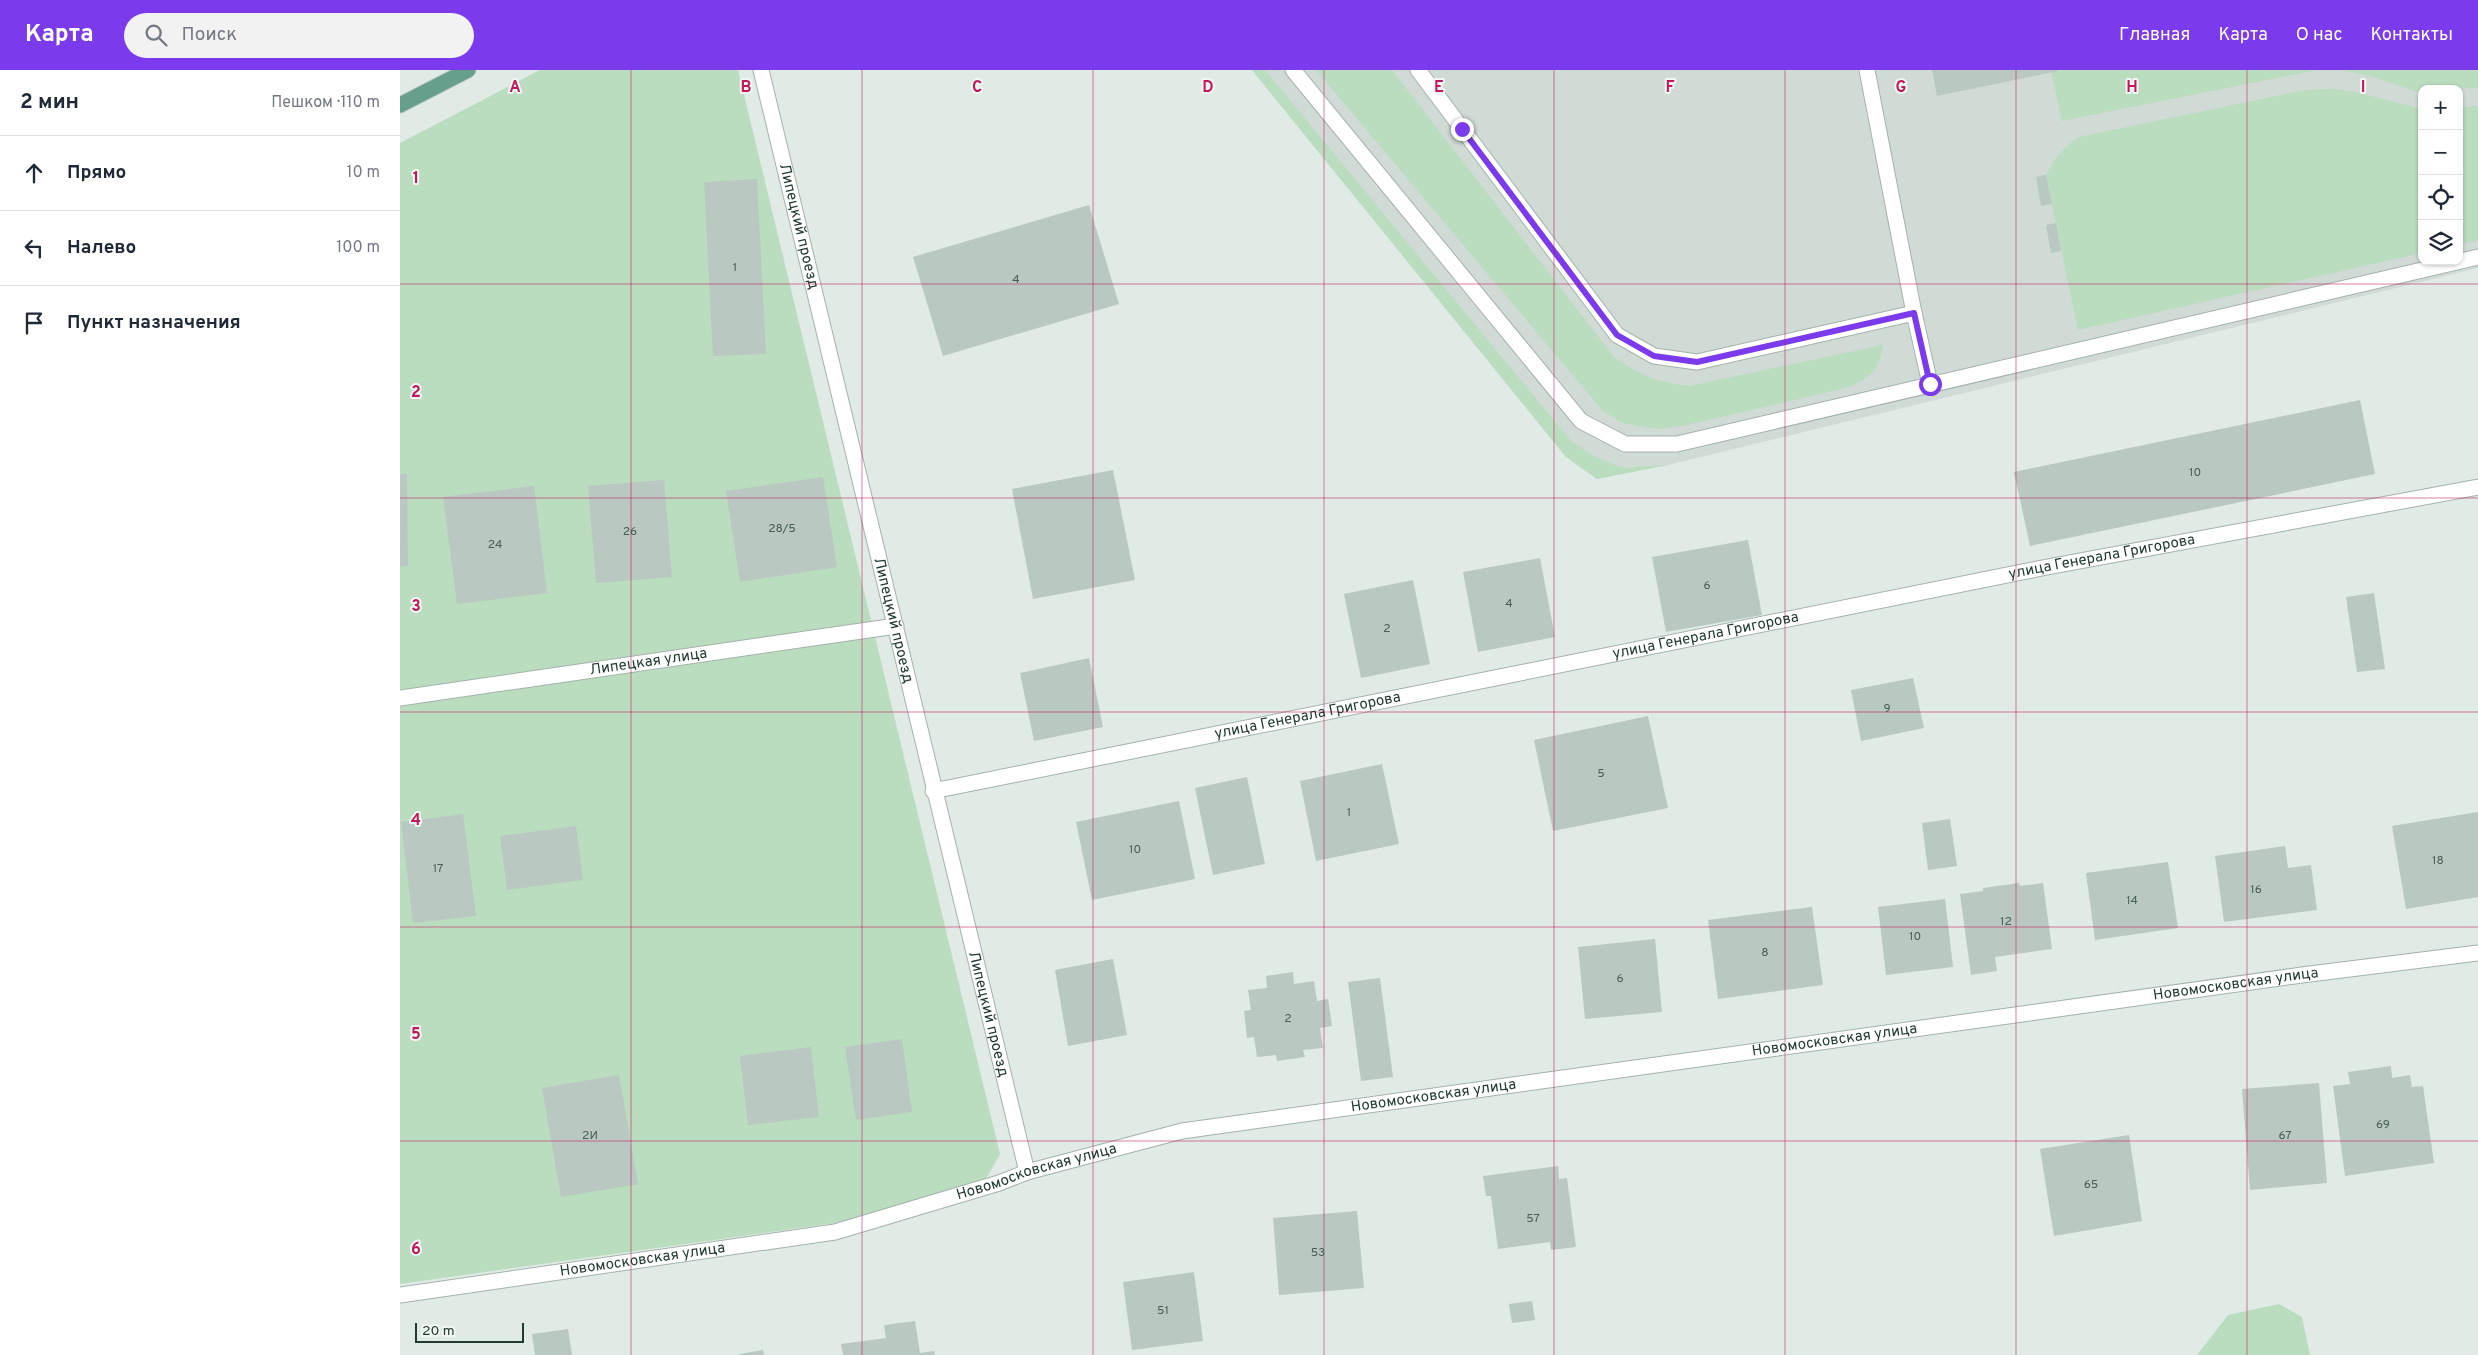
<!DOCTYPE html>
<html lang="ru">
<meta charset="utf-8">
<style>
:root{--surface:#fff;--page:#f2f2f3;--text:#1f2937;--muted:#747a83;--line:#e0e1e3;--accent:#7c3aed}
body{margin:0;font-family:Overpass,sans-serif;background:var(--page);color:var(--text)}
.controls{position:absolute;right:15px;top:15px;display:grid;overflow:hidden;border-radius:10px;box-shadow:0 1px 4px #0004}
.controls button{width:45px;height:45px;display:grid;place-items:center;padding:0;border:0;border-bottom:1px solid var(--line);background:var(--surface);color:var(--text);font:25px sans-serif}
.scale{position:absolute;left:15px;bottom:12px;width:109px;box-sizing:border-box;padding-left:5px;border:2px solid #213b31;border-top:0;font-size:14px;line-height:18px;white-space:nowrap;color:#213b31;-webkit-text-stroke:4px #f1f8f3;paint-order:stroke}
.stop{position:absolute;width:15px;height:15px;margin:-11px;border:4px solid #7c3aed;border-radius:50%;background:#fff}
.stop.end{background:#7c3aed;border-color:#fff;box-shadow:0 1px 5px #0008}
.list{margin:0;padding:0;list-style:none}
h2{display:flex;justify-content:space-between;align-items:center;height:65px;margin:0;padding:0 20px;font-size:21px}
h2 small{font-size:16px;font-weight:400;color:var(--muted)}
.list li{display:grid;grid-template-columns:32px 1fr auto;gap:15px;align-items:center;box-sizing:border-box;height:75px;padding:0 20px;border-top:1px solid var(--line)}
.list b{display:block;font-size:19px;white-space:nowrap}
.list em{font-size:16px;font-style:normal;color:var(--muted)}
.icon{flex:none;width:28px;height:28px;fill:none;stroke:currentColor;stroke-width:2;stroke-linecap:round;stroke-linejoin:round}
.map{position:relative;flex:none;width:2078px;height:1285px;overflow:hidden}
header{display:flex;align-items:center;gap:30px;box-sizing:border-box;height:70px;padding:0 25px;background:var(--accent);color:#fff}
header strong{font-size:24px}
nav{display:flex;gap:28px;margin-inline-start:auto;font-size:18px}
.search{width:350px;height:45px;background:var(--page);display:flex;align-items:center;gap:12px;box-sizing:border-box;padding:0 18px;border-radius:28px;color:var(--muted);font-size:19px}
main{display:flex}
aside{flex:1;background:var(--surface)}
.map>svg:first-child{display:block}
.built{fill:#cfdbd4;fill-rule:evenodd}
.green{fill:#badcbf}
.building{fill:#b9c8c1}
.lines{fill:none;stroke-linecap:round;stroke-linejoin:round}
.minor-casing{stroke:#a3b3ab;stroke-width:17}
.major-casing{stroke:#c1c8c5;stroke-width:17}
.minor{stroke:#fff;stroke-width:15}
.major{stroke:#669f8b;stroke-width:15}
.route{stroke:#7c3aed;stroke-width:6}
.grid{fill:none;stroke:#c2185b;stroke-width:1;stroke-opacity:0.55}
.labels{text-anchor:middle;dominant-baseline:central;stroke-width:4;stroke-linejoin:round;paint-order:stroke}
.number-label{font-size:12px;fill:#475e55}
.street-label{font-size:15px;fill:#213b31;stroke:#f1f8f3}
.grid-label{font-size:16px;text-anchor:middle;font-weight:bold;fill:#c2185b;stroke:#f1f8f3;stroke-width:4;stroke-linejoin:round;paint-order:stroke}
</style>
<header>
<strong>Карта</strong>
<div class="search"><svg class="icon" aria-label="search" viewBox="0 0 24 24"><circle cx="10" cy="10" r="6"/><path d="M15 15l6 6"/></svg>Поиск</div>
<nav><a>Главная</a><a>Карта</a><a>О нас</a><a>Контакты</a></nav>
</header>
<main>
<aside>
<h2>2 мин<small>Пешком · 110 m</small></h2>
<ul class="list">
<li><svg class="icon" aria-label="ahead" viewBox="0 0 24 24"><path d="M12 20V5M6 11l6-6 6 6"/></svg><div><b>Прямо</b></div><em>10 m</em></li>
<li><svg class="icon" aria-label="left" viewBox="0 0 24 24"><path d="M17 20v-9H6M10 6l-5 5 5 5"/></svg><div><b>Налево</b></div><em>100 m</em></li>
<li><svg class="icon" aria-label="arrive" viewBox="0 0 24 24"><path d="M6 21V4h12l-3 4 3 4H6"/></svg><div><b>Пункт назначения</b></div></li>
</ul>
</aside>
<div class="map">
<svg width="2078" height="1285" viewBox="0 0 2078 1285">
<rect width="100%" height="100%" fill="#e0ebe5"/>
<path class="built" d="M852 0H2078V198L1268 395 1197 409 1166 387ZM2022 19H2059V191H2022Z"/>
<g class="green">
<path d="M140 0H338L600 1084 587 1107 553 1129 470 1148 0 1214V73Z"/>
<path d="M852 0H865L1171 371 1195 387 1223 398 1268 395 1197 409 1166 387Z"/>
<path d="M916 0H992L1214 287C1243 307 1254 311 1289 316L1483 275C1479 302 1470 308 1446 318L1287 355 1258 359 1222 353 1203 341Z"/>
<path d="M1662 0H1917L1662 51 1651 2Z"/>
<path d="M1941 0H2078V18L2022 19V22L2014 21 1970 6Z"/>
<path d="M1932 19 1955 22 2022 39V183L1678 260 1646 105C1655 88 1663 77 1679 67L1905 20Z"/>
<path d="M2078 36V170L2059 174V38Z"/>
<path d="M1879 1234 1902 1247 1910 1285H1797L1828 1245Z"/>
</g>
<g class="building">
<path d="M1532 0H1658V1L1537 26Z"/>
<path d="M1646 105 1652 134 1641 136 1636 107Z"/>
<path d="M357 109 366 284 313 286 304 112Z"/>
<path d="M689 135 719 234 543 286 513 187Z"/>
<path d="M1656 153 1661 181 1651 183 1646 155Z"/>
<path d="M1960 330 1975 404 1630 476 1614 402Z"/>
<path d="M713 400 735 510 633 529 612 419Z"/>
<path d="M0 404H7L8 496 0 497Z"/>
<path d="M423 407 437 497 340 512 326 421Z"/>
<path d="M264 410 272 507 196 513 188 416Z"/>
<path d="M134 416 147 523 57 534 43 427Z"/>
<path d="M1348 470 1362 545 1266 562 1252 487Z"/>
<path d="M1140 488 1155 567 1078 582 1063 502Z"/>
<path d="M1013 510 1030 594 961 608 944 524Z"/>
<path d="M1974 523 1985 599 1957 602 1946 527Z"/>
<path d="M689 588 703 657 634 671 620 603Z"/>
<path d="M1513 608 1524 658 1461 671 1451 620Z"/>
<path d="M1248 646 1268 738 1153 761 1134 670Z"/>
<path d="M982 694 999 774 916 791 900 711Z"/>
<path d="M847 707 865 794 813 805 795 718Z"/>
<path d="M779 731 795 809 692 830 676 752Z"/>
<path d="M2078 742V827L2006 839 1992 756Z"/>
<path d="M63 744 76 846 13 853 1 752Z"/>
<path d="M1550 749 1557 796 1528 800 1522 753Z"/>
<path d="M176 756 183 810 107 820 100 766Z"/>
<path d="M1885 776 1888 798 1911 795 1917 840 1824 852 1815 786Z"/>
<path d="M1768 792 1778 858 1695 870 1686 803Z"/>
<path d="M1619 813 1620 816 1643 813 1652 879 1595 887 1597 901 1571 905 1560 824 1583 821V818Z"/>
<path d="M1545 829 1553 897 1486 905 1478 837Z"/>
<path d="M1412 837 1423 915 1318 929 1308 850Z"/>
<path d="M1255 869 1262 942 1185 949 1178 877Z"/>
<path d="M713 889 727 965 668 976 655 900Z"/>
<path d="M893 902 894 914 914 911 917 931 928 929 932 956 920 958 923 978 903 980 905 987 877 991 876 985 857 987 854 967 847 968 844 941 851 940 848 920 867 918 866 906Z"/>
<path d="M980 908 993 1007 961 1011 948 912Z"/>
<path d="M502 969 512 1042 456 1050 445 977Z"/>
<path d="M411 977 419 1047 348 1055 340 986Z"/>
<path d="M1991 996 1992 1008 2010 1005 2012 1017 2023 1016 2034 1093 1945 1106 1933 1016 1950 1014 1948 1002Z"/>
<path d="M219 1005 238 1114 161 1127 142 1018Z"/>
<path d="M1919 1013 1927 1113 1850 1120 1842 1019Z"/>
<path d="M1729 1065 1742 1151 1654 1166 1640 1079Z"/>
<path d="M1158 1096 1159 1109 1167 1108 1176 1177 1151 1180 1150 1172 1098 1179 1091 1126H1086L1083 1106Z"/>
<path d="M957 1141 964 1218 879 1225 873 1148Z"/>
<path d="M794 1202 803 1271 732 1280 723 1212Z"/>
<path d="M1132 1231 1135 1250 1112 1253 1109 1234Z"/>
<path d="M515 1251 520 1283 534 1281 535 1285H443L441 1274 486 1268 484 1255Z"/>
<path d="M168 1259 172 1285H135L132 1264Z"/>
<path d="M363 1280 364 1285H340V1284Z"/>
</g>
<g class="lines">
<defs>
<g id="minor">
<path id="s1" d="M361 0C450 367 536 735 627 1102"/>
<path d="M893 0 1181 351 1225 374H1277L2078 187"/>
<path d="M1018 0 1217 265 1254 286 1297 292 1514 243"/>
<path d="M1467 0 1514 243 1530 314"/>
<path id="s2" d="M0 628 496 556"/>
<path id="s3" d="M533 721 1642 498 2078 417"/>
<path id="s4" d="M0 1225 435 1162 599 1113 627 1102 782 1061 1902 905 2078 883"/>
</g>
<path id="major" d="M0 35 68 0"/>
</defs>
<use href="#minor" class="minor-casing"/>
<use href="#major" class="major-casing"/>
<use href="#minor" class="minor"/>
<use href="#major" class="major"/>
</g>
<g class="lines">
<path class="route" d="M1062 59 1217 265 1254 286 1297 292 1514 243 1530 314"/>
</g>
<path class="grid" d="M231 0V1285M462 0V1285M693 0V1285M924 0V1285M1154 0V1285M1385 0V1285M1616 0V1285M1847 0V1285M0 214H2078M0 428H2078M0 642H2078M0 857H2078M0 1071H2078"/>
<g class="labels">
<g class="number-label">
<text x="335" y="198">1</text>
<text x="616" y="210">4</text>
<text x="1795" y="403">10</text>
<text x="382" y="459">28/5</text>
<text x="230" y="462">26</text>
<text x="95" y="475">24</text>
<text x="1307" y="516">6</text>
<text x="1109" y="534">4</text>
<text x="987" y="559">2</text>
<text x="1487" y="639">9</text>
<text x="1201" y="704">5</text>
<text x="949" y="743">1</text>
<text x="735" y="780">10</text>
<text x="2038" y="791">18</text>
<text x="38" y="799">17</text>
<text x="1856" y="820">16</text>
<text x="1732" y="831">14</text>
<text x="1606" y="852">12</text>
<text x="1515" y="867">10</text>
<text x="1365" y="883">8</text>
<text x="1220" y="909">6</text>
<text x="888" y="949">2</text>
<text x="1983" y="1055">69</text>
<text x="190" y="1066">2И</text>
<text x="1885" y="1066">67</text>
<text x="1691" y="1115">65</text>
<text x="1133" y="1149">57</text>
<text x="918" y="1183">53</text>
<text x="763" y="1241">51</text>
</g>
<g class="street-label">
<text stroke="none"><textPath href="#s1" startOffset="161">Липецкий проезд</textPath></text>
<text stroke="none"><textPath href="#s3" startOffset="1192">улица Генерала Григорова</textPath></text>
<text stroke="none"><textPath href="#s1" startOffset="566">Липецкий проезд</textPath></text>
<text stroke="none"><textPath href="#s3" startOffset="788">улица Генерала Григорова</textPath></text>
<text stroke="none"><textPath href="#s2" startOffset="251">Липецкая улица</textPath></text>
<text stroke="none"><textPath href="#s3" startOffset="382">улица Генерала Григорова</textPath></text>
<text stroke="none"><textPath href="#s4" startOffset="1865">Новомосковская улица</textPath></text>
<text stroke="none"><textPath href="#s1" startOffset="971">Липецкий проезд</textPath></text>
<text stroke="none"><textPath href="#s4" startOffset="1460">Новомосковская улица</textPath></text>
<text stroke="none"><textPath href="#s4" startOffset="1055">Новомосковская улица</textPath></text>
<text stroke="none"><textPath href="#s4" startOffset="650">Новомосковская улица</textPath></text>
<text stroke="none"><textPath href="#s4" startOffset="245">Новомосковская улица</textPath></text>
</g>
</g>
<g class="grid-label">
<text x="115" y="22">A</text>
<text x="346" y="22">B</text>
<text x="577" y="22">C</text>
<text x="808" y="22">D</text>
<text x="1039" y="22">E</text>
<text x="1270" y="22">F</text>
<text x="1501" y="22">G</text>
<text x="1732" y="22">H</text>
<text x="1963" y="22">I</text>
<text x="16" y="113">1</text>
<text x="16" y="327">2</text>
<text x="16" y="541">3</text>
<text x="16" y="755">4</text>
<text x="16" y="969">5</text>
<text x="16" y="1184">6</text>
</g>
</svg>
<div class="controls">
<button>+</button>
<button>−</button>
<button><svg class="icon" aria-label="locate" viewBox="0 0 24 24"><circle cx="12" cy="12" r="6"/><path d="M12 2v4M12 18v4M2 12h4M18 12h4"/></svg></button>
<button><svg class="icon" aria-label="layers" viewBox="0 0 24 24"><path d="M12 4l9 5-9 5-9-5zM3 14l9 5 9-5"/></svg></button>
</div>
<div class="scale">20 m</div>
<div class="stop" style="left:1530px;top:314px"></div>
<div class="stop end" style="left:1062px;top:59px"></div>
</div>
</main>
